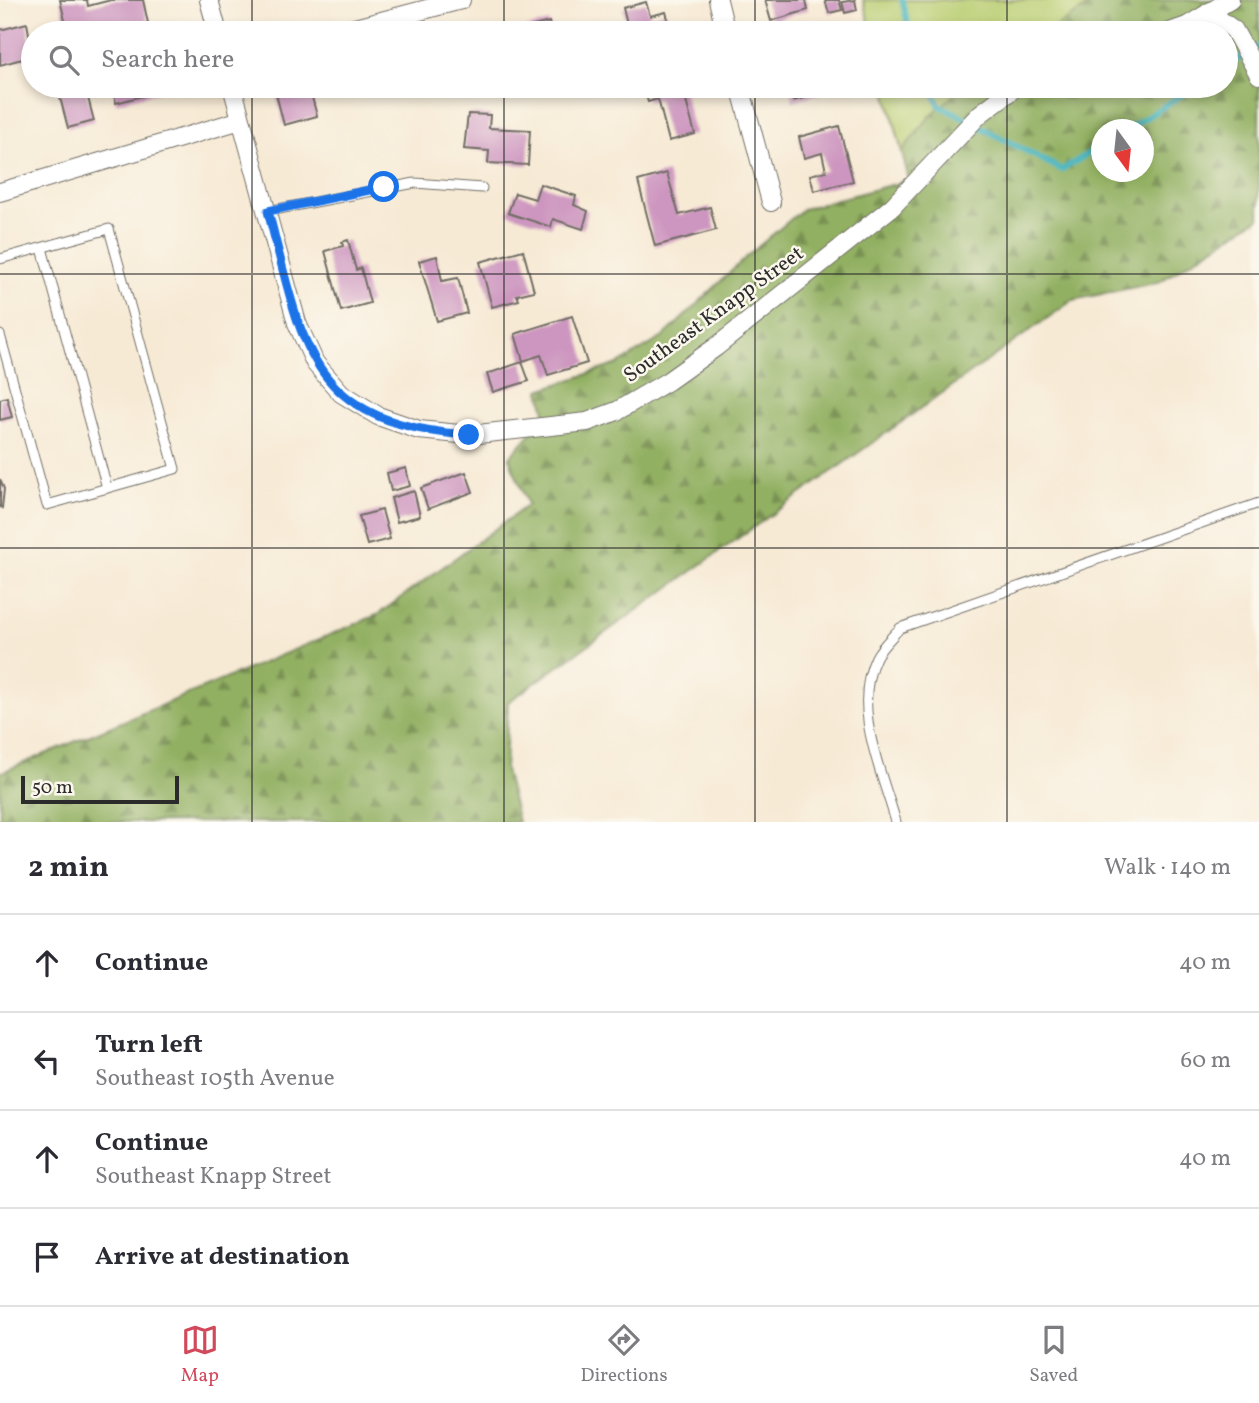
<!DOCTYPE html>
<meta charset="utf-8">
<style>
:root{--surface:#fff;--page:#f7f7f7;--text:#2b2b33;--muted:#7c7c81;--line:#e1e1e2;--accent:#d1495b}
body{margin:0;font-family:Vollkorn,serif;background:var(--page);color:var(--text)}
.compass{position:absolute;left:1091px;top:119px;width:63px;height:63px;border-radius:50%;background:var(--surface);box-shadow:0 4px 10px #0003;rotate:165deg}
.scale{position:absolute;left:21px;bottom:18px;width:158px;box-sizing:border-box;padding-left:7px;border:4px solid #2b2b2b;border-top:0;font-size:19px;line-height:24px;white-space:nowrap;color:#2b2b2b;-webkit-text-stroke:5px #fbf7ec;paint-order:stroke}
.stop{position:absolute;width:21px;height:21px;margin:-16px;border:5px solid #1a73e8;border-radius:50%;background:#fff}
.stop.end{background:#1a73e8;border-color:#fff;box-shadow:0 2px 7px #0008}
.list{margin:0;padding:0;list-style:none}
h2{display:flex;justify-content:space-between;align-items:center;height:91px;margin:0;padding:0 28px;font-size:30px}
h2 small{font-size:23px;font-weight:400;color:var(--muted)}
.list li{display:grid;grid-template-columns:46px 1fr auto;gap:21px;align-items:center;box-sizing:border-box;height:98px;padding:0 28px;border-top:2px solid var(--line)}
.list b{display:block;font-size:26px;white-space:nowrap}
.list p{margin:0;font-size:23px;white-space:nowrap;color:var(--muted)}
.list em{font-size:23px;font-style:normal;color:var(--muted)}
.icon{flex:none;width:38px;height:38px;fill:none;stroke:currentColor;stroke-width:2;stroke-linecap:round;stroke-linejoin:round}
.map{position:relative;flex:none;width:1259px;height:822px;overflow:hidden}
.search{position:absolute;background:var(--surface);box-shadow:0 4px 10px #0003;left:21px;right:21px;top:21px;height:77px;display:flex;align-items:center;gap:18px;box-sizing:border-box;padding:0 24px;border-radius:38px;color:var(--muted);font-size:26px}
.sheet{height:483px;background:var(--surface)}
nav{display:flex;justify-content:space-around;align-items:center;box-sizing:border-box;height:98px;border-top:2px solid var(--line);background:var(--surface);font-size:19px;color:var(--muted)}
nav a{display:grid;justify-items:center;gap:4px}
nav .on{color:var(--accent)}
.map>svg:first-child{display:block}
.forest{fill:url(#forest-firs);stroke:#5e6e46;stroke-width:2;fill-rule:evenodd}
.green{fill:#b8cd70;stroke:#727c4e;stroke-width:2}
.lines{fill:none;stroke-linecap:round;stroke-linejoin:round}
.stream{stroke:#43b2bc;stroke-width:6}
.building{fill:#cd96c0}
.service-casing{stroke:#726e66;stroke-width:11}
.minor-casing{stroke:#726e66;stroke-width:20}
.service{stroke:#fff;stroke-width:9}
.minor{stroke:#fff;stroke-width:18}
.route{stroke:#1a73e8;stroke-width:9}
.grid{fill:none;stroke:#2b2b2b;stroke-width:2;stroke-opacity:0.55}
.labels{text-anchor:middle;dominant-baseline:central;stroke-width:5;stroke-linejoin:round;paint-order:stroke}
.street-label{font-size:21px;fill:#2b2b2b;stroke:#fbf7ec}
</style>
<div class="map">
<svg width="1259" height="822" viewBox="0 0 1259 822">
<defs>
<pattern id="forest-firs" width="22" height="20" patternUnits="userSpaceOnUse" patternTransform="scale(1.75)"><rect width="22" height="20" fill="#92b062"/><path d="M5 1l3.5 6h-7zM16 11l3.5 6h-7z" fill="#778f51"/></pattern>
</defs>
<rect width="100%" height="100%" fill="#fbf7ec"/>
<filter id="ink" filterUnits="userSpaceOnUse"><feTurbulence type="fractalNoise" baseFrequency=".0143" numOctaves="2"/><feDisplacementMap in="SourceGraphic" scale="14" xChannelSelector="R" yChannelSelector="G"/><feConvolveMatrix kernelMatrix="1 2 1 2 8 2 1 2 1" color-interpolation-filters="sRGB"/></filter>
<filter id="wash" filterUnits="userSpaceOnUse"><feTurbulence type="fractalNoise" baseFrequency=".00686" numOctaves="4" result="noise"/><feDisplacementMap in="SourceGraphic" scale="28" xChannelSelector="R" yChannelSelector="G"/><feGaussianBlur stdDeviation="1.57" result="paint"/><feColorMatrix in="noise" values="0 0 0 0 0 0 0 0 0 0 0 0 0 0 0 0 0 1.4 0 .05"/><feComposite in="paint" operator="in"/></filter>
<g filter="url(#wash)">
<rect width="100%" height="100%" fill="#f7ead5"/>
<path class="forest" d="M863 0H1259V218L1159 282 1073 300 508 702 505 770 518 822H0V773L377 615 528 505 509 458 546 416 540 390 618 364 663 337 745 258 803 209 909 180 885 86H1226V33H872ZM1102 130H1144V172H1102Z"/>
<g class="green">
<path d="M863 0H1097L1046 33H872Z"/>
<path d="M885 86H964L931 115 902 151Z"/>
</g>
<g class="lines">
<g class="stream">
<path d="M902 0 910 33"/>
<path d="M1226 67 1259 46"/>
<path d="M931 86 939 105 1062 170 1102 145"/>
<path d="M1126 130 1196 86"/>
</g>
</g>
<g id="blocks">
<g class="building">
<path d="M60 0H87L88 6 111 0H143L148 23 104 33H68Z"/>
<path d="M765 0H806L808 10 771 21Z"/>
<path d="M825 0H839L842 10 829 13Z"/>
<path d="M855 0 857 10 845 13 842 2Z"/>
<path d="M646 2 650 16 666 12 672 33H629L623 8Z"/>
<path d="M549 22 552 33H516L515 31Z"/>
<path d="M27 23 33 56 0 65V30Z"/>
<path d="M57 86H85L94 121 68 128Z"/>
<path d="M112 86H167L168 89 116 103Z"/>
<path d="M274 86H309L317 116 284 125Z"/>
<path d="M318 86H330L331 90 320 93Z"/>
<path d="M516 86H531V89L518 92Z"/>
<path d="M657 86H682L695 134 669 141 658 99 648 102 644 89Z"/>
<path d="M789 86H820L822 93 793 101Z"/>
<path d="M468 114 490 115 489 128 530 130 528 165 488 163 489 151 464 149Z"/>
<path d="M839 126 853 181 814 191 810 175 826 171 822 153 804 158 799 137Z"/>
<path d="M667 173 679 215 710 207 716 230 655 246 638 181Z"/>
<path d="M540 184 576 196 574 205 588 211 583 229 553 219 551 227 508 213 515 193 535 199Z"/>
<path d="M348 240 356 270 361 268 370 303 341 311 325 251 343 246 342 242Z"/>
<path d="M523 250 534 291 517 295 519 300 492 307 480 262Z"/>
<path d="M437 256 442 281 458 278 467 313 437 321 419 261Z"/>
<path d="M572 316 587 363 548 375 541 355 523 361 515 334Z"/>
<path d="M522 362 529 381 493 392 487 374Z"/>
<path d="M7 397 12 417 0 420V399Z"/>
<path d="M406 468 410 486 391 491 387 473Z"/>
<path d="M466 472 473 492 428 509 421 488Z"/>
<path d="M0 479 4 489 2 508 0 507Z"/>
<path d="M414 491 420 516 397 522 391 498Z"/>
<path d="M382 510 390 539 367 545 359 516Z"/>
</g>
</g>
</g>
<g filter="url(#ink)">
<use href="#blocks" fill-opacity="0" stroke="#726e66" stroke-width="2"/>
<g class="lines">
<defs>
<g id="service">
<path d="M268 211 415 183 482 188"/>
<path d="M42 248 107 488"/>
<path d="M0 259 109 229 175 469 47 505 0 335"/>
<path d="M896 822C882 772 851 708 876 657 881 647 893 636 900 628L1259 503"/>
</g>
<g id="minor">
<path d="M209 0 218 33"/>
<path d="M718 0 726 33"/>
<path d="M1209 12 1234 30 1259 75"/>
<path d="M336 33 461 0"/>
<path d="M1167 33 1187 26 1230 0"/>
<path d="M232 86 297 323 315 363 341 393 378 416 419 430 469 435 587 422 617 411 668 381 716 347 892 207 980 114 1017 86"/>
<path d="M740 86 771 202"/>
<path d="M0 192 241 120"/>
</g>
</defs>
<use href="#service" class="service-casing"/>
<use href="#minor" class="minor-casing"/>
<use href="#service" class="service"/>
<use href="#minor" class="minor"/>
</g>
</g>
<g class="lines" filter="url(#ink)">
<path class="route" d="M384 187 268 211C303 345 307 424 469 435"/>
</g>
<path class="grid" d="M252 0V33M504 0V33M755 0V33M1007 0V33M252 86V822M504 86V822M755 86V822M1007 86V822M0 274H1259M0 548H1259"/>
<g class="labels">
<g class="street-label">
<text transform="translate(714 315) rotate(-36)">Southeast Knapp Street</text>
</g>
</g>
</svg>
<svg class="compass" viewBox="-18 -18 36 36"><path d="M0-13l5 13h-10z" fill="#e53935"/><path d="M0 13l5-13h-10z" fill="#7c7c81"/></svg>
<div class="scale">50 m</div>
<div class="stop" style="left:384px;top:187px"></div>
<div class="stop end" style="left:469px;top:435px"></div>
<div class="search"><svg class="icon" aria-label="search" viewBox="0 0 24 24"><circle cx="10" cy="10" r="6"/><path d="M15 15l6 6"/></svg>Search here</div>
</div>
<section class="sheet">
<h2>2 min<small>Walk · 140 m</small></h2>
<ul class="list">
<li><svg class="icon" aria-label="ahead" viewBox="0 0 24 24"><path d="M12 20V5M6 11l6-6 6 6"/></svg><div><b>Continue</b></div><em>40 m</em></li>
<li><svg class="icon" aria-label="left" viewBox="0 0 24 24"><path d="M17 20v-9H6M10 6l-5 5 5 5"/></svg><div><b>Turn left</b><p>Southeast 105th Avenue</p></div><em>60 m</em></li>
<li><svg class="icon" aria-label="ahead" viewBox="0 0 24 24"><path d="M12 20V5M6 11l6-6 6 6"/></svg><div><b>Continue</b><p>Southeast Knapp Street</p></div><em>40 m</em></li>
<li><svg class="icon" aria-label="arrive" viewBox="0 0 24 24"><path d="M6 21V4h12l-3 4 3 4H6"/></svg><div><b>Arrive at destination</b></div></li>
</ul>
</section>
<nav>
<a class="on"><svg class="icon" aria-label="map" viewBox="0 0 24 24"><path d="M3 6l6-2 6 2 6-2v14l-6 2-6-2-6 2zM9 4v14M15 6v14"/></svg>Map</a>
<a><svg class="icon" aria-label="directions" viewBox="0 0 24 24"><path d="M12 3l9 9-9 9-9-9zM9 14v-3h6M13 9l2 2-2 2"/></svg>Directions</a>
<a><svg class="icon" aria-label="saved" viewBox="0 0 24 24"><path d="M7 4h10v16l-5-4-5 4z"/></svg>Saved</a>
</nav>
